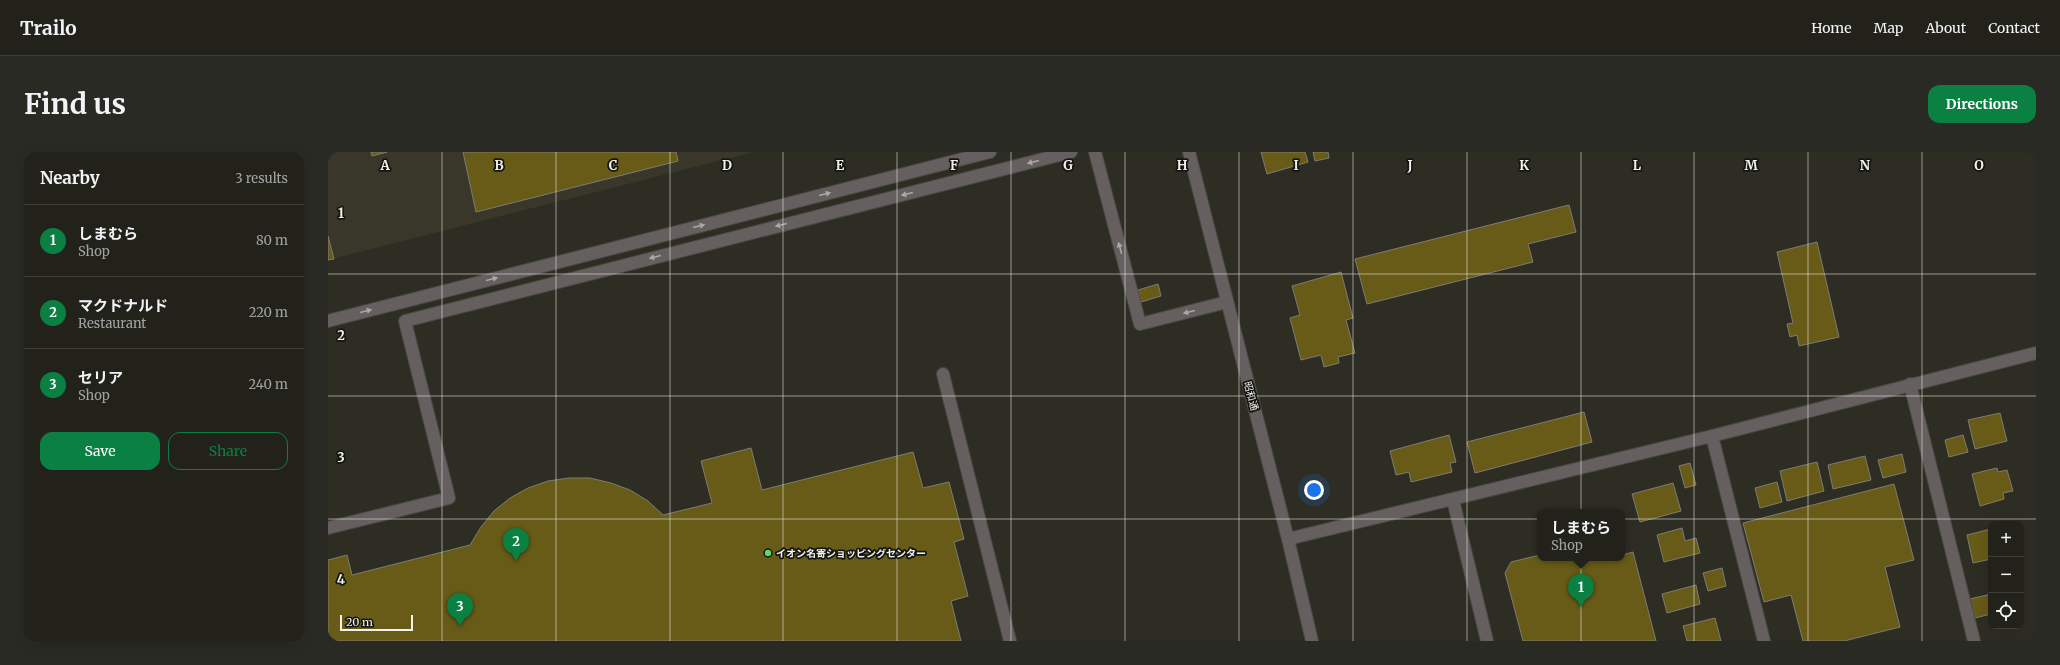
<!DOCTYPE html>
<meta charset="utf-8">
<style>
:root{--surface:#22221b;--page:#2a2a24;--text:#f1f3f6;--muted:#a2a4a3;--line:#3f3f3a;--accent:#0b8043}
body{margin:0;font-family:Merriweather,"Noto Sans JP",serif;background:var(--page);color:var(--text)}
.controls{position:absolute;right:12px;bottom:12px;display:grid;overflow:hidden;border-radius:8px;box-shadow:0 4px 16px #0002}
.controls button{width:36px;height:36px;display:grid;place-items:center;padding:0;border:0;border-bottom:1px solid var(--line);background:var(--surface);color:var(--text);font:20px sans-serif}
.scale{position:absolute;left:12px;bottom:10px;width:73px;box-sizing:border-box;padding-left:4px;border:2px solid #f2f1ec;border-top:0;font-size:11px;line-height:14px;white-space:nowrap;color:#f2f1ec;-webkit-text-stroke:3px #151511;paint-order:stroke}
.you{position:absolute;left:986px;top:338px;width:14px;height:14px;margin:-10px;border:3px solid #fff;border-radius:50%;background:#1a73e8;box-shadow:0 0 0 6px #1a73e833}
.badge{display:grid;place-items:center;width:26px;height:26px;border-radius:50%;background:var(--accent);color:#fff;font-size:13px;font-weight:700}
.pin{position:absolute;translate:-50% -33px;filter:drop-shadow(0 1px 2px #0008)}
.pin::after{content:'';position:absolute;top:21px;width:14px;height:12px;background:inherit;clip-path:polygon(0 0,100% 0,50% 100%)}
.popup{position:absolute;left:1209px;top:357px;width:88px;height:52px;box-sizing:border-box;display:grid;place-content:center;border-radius:8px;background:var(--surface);filter:drop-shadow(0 1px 3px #0005);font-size:13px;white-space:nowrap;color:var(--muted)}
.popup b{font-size:15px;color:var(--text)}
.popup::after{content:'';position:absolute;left:50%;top:100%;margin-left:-8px;border:8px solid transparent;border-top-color:var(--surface)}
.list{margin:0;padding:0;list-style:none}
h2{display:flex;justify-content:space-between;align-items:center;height:52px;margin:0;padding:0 16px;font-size:17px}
h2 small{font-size:13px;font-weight:400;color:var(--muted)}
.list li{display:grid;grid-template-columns:26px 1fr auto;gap:12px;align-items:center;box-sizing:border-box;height:72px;padding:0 16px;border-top:1px solid var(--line)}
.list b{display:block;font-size:15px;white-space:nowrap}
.list p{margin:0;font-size:13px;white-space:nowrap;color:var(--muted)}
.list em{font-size:13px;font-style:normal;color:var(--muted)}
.actions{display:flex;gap:8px;padding:12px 16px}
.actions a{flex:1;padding:9px 0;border:1px solid var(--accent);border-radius:12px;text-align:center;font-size:14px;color:var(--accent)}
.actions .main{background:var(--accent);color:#fff}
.icon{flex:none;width:22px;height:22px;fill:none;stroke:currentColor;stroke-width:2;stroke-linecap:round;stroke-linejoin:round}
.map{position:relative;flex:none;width:1708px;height:489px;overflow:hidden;border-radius:12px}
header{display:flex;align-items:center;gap:24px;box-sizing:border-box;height:56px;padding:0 20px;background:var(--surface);border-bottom:1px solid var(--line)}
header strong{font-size:19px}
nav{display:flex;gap:22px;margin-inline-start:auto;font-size:14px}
.intro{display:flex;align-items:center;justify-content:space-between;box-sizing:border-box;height:96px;padding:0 24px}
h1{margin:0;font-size:28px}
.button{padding:10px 18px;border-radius:12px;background:var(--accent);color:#fff;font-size:14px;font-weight:700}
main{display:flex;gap:24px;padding:0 24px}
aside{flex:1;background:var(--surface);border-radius:12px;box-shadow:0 4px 16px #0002}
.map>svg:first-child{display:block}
.built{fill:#393729}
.building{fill:#675b17;stroke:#7e7c73}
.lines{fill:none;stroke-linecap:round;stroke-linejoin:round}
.minor-casing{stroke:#494840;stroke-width:14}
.minor{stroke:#655f5f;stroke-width:12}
.oneway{fill:#aca8a6}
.grid{fill:none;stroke:#f2f1ec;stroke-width:1;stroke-opacity:0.55}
.poi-dot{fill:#61d46a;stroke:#151511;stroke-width:1.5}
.labels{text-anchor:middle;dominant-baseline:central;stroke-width:3.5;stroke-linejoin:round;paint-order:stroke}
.street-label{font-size:10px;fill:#f2f1ec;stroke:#151511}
.poi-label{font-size:10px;font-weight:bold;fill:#f2f1ec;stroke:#151511;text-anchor:start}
.grid-label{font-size:13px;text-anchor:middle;font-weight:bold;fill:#f2f1ec;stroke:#151511;stroke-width:3.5;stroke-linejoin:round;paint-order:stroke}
</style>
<header>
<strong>Trailo</strong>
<nav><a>Home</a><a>Map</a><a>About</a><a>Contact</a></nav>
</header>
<div class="intro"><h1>Find us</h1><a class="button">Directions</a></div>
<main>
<aside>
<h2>Nearby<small>3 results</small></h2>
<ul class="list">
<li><span class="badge">1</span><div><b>しまむら</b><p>Shop</p></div><em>80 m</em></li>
<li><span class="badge">2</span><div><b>マクドナルド</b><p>Restaurant</p></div><em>220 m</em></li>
<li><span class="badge">3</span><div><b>セリア</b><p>Shop</p></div><em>240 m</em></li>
</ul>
<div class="actions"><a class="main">Save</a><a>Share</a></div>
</aside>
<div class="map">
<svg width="1708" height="489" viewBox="0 0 1708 489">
<rect width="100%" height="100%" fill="#2e2d24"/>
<path class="built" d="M0 0H426L0 108Z"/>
<g class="building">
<path d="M43 0H59L44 4Z"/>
<path d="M135 0H348L350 9 148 60Z"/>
<path d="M933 0H977L980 10 939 22Z"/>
<path d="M985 0H1000L1001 6 987 9Z"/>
<path d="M1241 53 1248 80 1200 92 1205 110 1039 152 1027 107Z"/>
<path d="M0 84 6 107 0 108Z"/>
<path d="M1489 90 1511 185 1471 194 1469 183 1462 185 1459 172 1465 171 1449 100Z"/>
<path d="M1013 120 1025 166 1018 168 1027 201 1010 205 1011 211 996 215 993 203 973 208 962 166 972 163 964 134Z"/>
<path d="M830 132 833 144 813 150 810 138Z"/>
<path d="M1256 260 1264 290 1147 321 1139 290Z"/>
<path d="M1672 261 1679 289 1647 297 1640 268Z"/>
<path d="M1121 283 1128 310 1122 311 1124 320 1083 330 1081 320 1068 323 1062 299Z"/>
<path d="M1635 283 1640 300 1621 305 1617 288Z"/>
<path d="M423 296 434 338 585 300 595 336 621 330 636 387 626 390 640 444 623 449 633 489H0V408L19 403 24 423 142 393 153 375 166 359 182 346 200 336 220 329 241 326H262L283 331 302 338 320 349 335 363 384 351 373 309Z"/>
<path d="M1574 302 1578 320 1555 326 1550 308Z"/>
<path d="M1537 304 1543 328 1505 337 1500 313Z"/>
<path d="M1489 310 1496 339 1459 349 1452 319Z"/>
<path d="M1362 311 1368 333 1357 336 1351 314Z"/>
<path d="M1669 316 1670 320 1679 318 1685 339 1675 341 1676 347 1652 354 1644 322Z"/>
<path d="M1449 330 1454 350 1432 356 1427 336Z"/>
<path d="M1345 331 1353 359 1312 370 1304 342Z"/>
<path d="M1566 332 1586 408 1557 415 1572 475 1516 489H1475L1463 443 1436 450 1415 371Z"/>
<path d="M1354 376 1357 389 1368 386 1372 401 1336 410 1329 383Z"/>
<path d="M1663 377V407L1645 411 1639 383Z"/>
<path d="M1305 400 1328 489H1195L1177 421 1183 410 1212 403V406H1294V403Z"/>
<path d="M1394 416 1398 434 1380 439 1375 421Z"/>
<path d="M1368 433 1372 452 1339 461 1334 442Z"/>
<path d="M1663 442V462L1647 466 1642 447Z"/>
<path d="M1387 466 1393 489H1359L1355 474Z"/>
</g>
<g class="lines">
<defs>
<g id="minor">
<path d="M767 0 812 172 899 150"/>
<path d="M861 0 960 387 984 489"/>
<path d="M0 169 662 0"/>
<path d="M615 222 682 489"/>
<path d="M1582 232 1646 489"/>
<path d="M1384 284 1436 489"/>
<path d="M1125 348 1159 489"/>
<path d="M0 376 121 346 77 169 743 0"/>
<path d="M960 387 1384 284 1708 201"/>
</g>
</defs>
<use href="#minor" class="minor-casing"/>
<use href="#minor" class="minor"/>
</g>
<defs><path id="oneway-solid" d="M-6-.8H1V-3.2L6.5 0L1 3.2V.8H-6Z"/></defs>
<g class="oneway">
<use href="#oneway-solid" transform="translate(705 10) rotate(166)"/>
<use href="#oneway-solid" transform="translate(497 42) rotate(-14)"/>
<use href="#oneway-solid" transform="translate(579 42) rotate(166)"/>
<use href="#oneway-solid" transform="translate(453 73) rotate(166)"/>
<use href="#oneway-solid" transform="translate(371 74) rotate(-14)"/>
<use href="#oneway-solid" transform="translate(792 96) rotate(-105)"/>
<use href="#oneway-solid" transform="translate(327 105) rotate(166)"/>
<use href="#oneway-solid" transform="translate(164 127) rotate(-14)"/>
<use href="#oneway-solid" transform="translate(38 159) rotate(-14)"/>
<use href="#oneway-solid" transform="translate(861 160) rotate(166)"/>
</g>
<path class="grid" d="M114 0V489M228 0V489M342 0V489M455 0V489M569 0V489M683 0V489M797 0V489M911 0V489M1025 0V489M1139 0V489M1253 0V489M1366 0V489M1480 0V489M1594 0V489M0 122H1708M0 244H1708M0 367H1708"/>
<circle class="poi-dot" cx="440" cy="401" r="4"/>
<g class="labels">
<g class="street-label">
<text transform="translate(923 244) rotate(75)">昭和通</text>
</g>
<g class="poi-label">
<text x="448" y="401">イオン名寄ショッピングセンター</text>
</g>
</g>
<g class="grid-label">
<text x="57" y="18">A</text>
<text x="171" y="18">B</text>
<text x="285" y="18">C</text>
<text x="399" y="18">D</text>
<text x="512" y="18">E</text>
<text x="626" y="18">F</text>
<text x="740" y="18">G</text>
<text x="854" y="18">H</text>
<text x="968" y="18">I</text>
<text x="1082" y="18">J</text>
<text x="1196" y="18">K</text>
<text x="1309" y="18">L</text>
<text x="1423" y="18">M</text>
<text x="1537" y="18">N</text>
<text x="1651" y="18">O</text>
<text x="13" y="66">1</text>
<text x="13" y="188">2</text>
<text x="13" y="310">3</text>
<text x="13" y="432">4</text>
</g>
</svg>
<div class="controls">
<button>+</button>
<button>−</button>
<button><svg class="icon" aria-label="locate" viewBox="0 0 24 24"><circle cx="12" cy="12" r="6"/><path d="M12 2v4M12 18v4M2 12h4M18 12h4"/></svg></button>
</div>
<div class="scale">20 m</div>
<div class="you"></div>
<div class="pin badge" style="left:1253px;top:455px">1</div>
<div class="popup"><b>しまむら</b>Shop</div>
<div class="pin badge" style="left:188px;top:409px">2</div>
<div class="pin badge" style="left:132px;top:474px">3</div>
</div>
</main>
